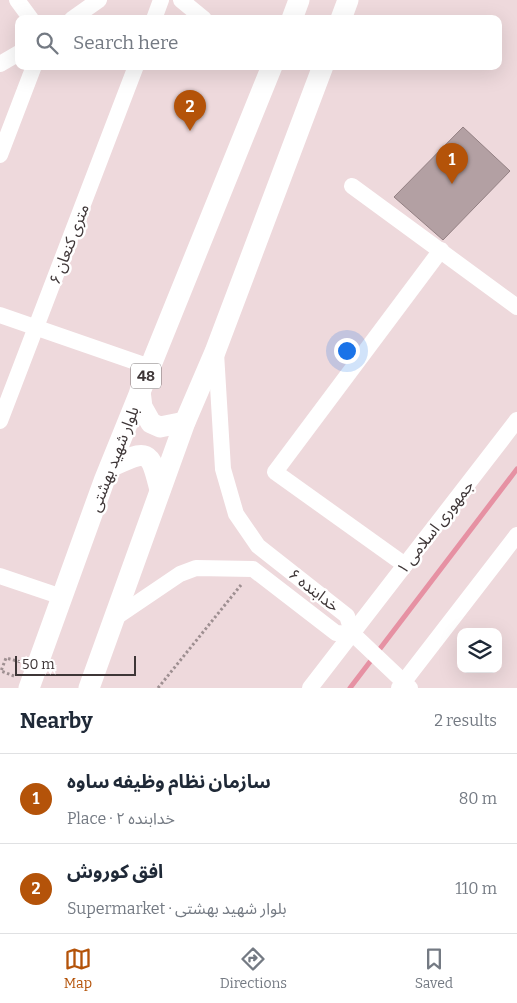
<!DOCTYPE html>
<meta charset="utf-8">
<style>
:root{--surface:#fff;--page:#f2f2f3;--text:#1f2937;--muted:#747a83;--line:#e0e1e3;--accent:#b45309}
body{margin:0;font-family:Bitter,"Noto Sans Arabic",serif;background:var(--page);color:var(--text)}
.controls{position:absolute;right:15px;bottom:15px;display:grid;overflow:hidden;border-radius:10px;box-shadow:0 5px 20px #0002}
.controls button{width:45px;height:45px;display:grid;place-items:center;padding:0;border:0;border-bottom:1px solid var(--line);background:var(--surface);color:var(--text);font:25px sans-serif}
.scale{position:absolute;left:15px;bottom:12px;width:121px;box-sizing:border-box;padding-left:5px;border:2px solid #3e3637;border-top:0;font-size:14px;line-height:18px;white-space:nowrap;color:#3e3637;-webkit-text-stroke:4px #fff;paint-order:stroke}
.you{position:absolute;left:346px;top:350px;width:18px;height:18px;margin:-12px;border:4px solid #fff;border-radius:50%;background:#1a73e8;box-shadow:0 0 0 8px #1a73e833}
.badge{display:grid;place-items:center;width:32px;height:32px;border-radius:50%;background:var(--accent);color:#fff;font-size:16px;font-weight:700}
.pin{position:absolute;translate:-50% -41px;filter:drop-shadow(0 1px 2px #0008)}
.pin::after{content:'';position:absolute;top:26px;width:18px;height:15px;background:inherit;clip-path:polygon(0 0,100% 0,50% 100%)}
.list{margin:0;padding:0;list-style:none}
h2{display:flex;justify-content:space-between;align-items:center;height:65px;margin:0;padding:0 20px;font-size:21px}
h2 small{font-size:16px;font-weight:400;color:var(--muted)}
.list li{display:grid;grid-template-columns:32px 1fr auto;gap:15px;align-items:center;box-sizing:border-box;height:90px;padding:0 20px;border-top:1px solid var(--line)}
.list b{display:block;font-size:19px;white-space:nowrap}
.list p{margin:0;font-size:16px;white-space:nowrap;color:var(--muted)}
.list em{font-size:16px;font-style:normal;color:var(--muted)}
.icon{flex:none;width:28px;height:28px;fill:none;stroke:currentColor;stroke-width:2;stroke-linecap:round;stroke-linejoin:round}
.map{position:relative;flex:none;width:517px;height:688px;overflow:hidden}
.search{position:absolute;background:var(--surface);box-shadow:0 5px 20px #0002;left:15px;right:15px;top:15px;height:55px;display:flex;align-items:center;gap:12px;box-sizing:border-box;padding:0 18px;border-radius:10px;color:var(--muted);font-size:19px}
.sheet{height:245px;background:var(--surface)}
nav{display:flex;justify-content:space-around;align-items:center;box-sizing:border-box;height:70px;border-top:1px solid var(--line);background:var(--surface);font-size:14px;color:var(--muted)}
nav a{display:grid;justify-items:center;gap:2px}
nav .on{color:var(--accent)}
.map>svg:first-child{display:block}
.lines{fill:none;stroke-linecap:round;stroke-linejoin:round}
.stream{stroke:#e691a3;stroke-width:5}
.building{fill:#b3a0a3;stroke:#938083}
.path{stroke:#9e8f91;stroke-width:3;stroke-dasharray:2.5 2.5;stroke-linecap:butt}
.minor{stroke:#fff;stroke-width:16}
.major{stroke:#fff;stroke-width:21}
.labels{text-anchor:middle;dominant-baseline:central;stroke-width:5;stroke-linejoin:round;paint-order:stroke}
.shield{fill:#fff;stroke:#787273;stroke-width:1}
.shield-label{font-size:15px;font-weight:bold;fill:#3e3637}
.street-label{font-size:16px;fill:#3e3637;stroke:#fff}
</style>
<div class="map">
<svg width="517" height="688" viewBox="0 0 517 688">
<rect width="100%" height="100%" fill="#eed9dc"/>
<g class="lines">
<path class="stream" d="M350 688 517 469"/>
</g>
<path class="building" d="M463 127 510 171 443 240 394 197Z"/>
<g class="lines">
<g class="path">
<path d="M14 676 1 671 6 658 21 662"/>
<path d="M158 688 241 585"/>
</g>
<g class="minor">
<path d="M17 0 31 19"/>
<path d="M181 0 204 19"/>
<path d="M72 19 99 0"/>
<path d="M154 19 161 0"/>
<path d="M0 64 19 53"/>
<path d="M0 155 34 66"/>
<path d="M352 186 517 307"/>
<path d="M0 315 150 367"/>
<path d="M216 353 223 469 236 514 258 546 347 616 353 634 410 688"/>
<path d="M0 421 136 66"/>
<path d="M405 565 275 472 441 250"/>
<path d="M0 576 62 597"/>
<path d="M115 618 180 574 196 568 253 569 336 633 353 634"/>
<path d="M310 688 517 420"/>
<path d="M399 688 517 535"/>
</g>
<g class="major">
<path d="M292 19 299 0"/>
<path d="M341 19 348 0"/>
<path d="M140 391 142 407 151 423 160 427 185 422"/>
<path d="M110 467C148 449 150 449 160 490"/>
<path d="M29 688 104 481 272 66"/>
<path d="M89 688 185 422 215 352 323 66"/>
</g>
</g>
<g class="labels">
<rect class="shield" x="131" y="363.5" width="30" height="25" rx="4"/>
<g class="shield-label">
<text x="146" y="376">48</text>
</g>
<g class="street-label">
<text transform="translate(69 244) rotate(-69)">۶ متری کنعان</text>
<text transform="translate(114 459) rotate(-69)">بلوار شهید بهشتی</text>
<text transform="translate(435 527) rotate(-52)">جمهوری اسلامی ۱</text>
<text transform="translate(314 590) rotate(38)">خدابنده ۶</text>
</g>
</g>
</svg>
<div class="controls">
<button><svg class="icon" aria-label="layers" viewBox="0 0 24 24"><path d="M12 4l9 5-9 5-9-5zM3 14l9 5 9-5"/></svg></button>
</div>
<div class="scale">50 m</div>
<div class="you"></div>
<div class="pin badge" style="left:452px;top:184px">1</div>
<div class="pin badge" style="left:190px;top:131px">2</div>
<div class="search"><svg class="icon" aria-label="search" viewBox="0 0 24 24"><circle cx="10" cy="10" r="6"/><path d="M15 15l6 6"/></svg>Search here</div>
</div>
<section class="sheet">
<h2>Nearby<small>2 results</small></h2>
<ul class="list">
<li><span class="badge">1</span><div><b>سازمان نظام وظیفه ساوه</b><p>Place · خدابنده ۲</p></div><em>80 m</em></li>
<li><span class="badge">2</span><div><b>افق کوروش</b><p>Supermarket · بلوار شهید بهشتی</p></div><em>110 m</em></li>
</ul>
</section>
<nav>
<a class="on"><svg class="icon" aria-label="map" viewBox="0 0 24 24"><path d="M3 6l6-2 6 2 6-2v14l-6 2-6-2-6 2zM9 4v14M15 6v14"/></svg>Map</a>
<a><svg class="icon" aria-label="directions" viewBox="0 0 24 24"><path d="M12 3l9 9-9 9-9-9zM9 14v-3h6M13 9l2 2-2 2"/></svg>Directions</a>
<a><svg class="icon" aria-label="saved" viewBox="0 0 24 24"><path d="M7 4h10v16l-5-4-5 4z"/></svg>Saved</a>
</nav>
